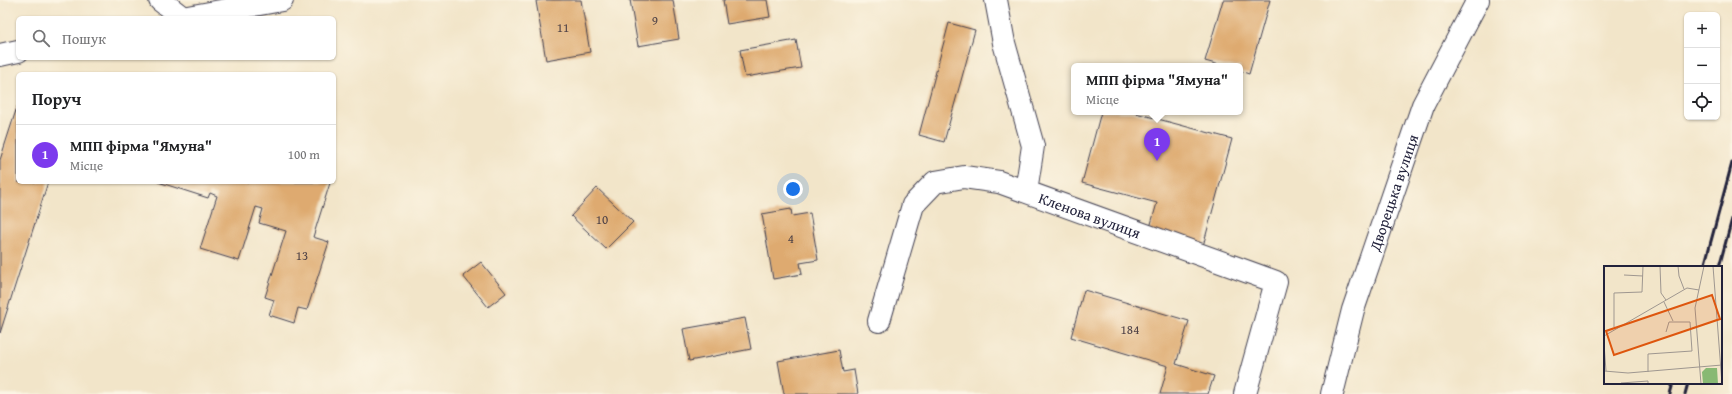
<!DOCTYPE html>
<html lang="uk">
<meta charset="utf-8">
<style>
:root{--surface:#fff;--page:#f2f2f2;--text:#202124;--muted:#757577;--line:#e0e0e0;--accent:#7c3aed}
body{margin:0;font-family:"Gentium Book Plus",serif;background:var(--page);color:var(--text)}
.controls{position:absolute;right:12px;top:12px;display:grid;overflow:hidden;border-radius:6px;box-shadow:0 1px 3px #0004}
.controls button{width:36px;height:36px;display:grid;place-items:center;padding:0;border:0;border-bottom:1px solid var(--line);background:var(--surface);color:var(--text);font:20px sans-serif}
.you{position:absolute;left:793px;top:189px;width:14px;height:14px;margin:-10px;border:3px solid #fff;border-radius:50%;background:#1a73e8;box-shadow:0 0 0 6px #1a73e833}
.badge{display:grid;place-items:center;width:26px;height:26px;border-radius:50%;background:var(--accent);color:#fff;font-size:13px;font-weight:700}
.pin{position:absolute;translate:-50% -33px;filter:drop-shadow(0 1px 2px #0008)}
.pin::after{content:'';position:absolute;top:21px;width:14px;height:12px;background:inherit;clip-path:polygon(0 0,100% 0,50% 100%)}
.popup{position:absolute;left:1071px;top:63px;width:172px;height:52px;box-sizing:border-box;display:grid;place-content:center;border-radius:6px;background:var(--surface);filter:drop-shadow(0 1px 3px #0005);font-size:13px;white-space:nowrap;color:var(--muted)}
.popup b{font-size:15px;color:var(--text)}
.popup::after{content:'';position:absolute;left:50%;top:100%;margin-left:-8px;border:8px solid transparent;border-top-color:var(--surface)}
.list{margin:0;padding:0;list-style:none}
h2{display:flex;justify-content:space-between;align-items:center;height:52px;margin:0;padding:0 16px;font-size:17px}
h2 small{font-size:13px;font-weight:400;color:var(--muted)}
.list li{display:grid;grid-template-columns:26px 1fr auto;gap:12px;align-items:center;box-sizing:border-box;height:60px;padding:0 16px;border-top:1px solid var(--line)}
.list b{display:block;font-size:15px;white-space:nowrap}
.list p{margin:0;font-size:13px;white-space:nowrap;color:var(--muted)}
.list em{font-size:13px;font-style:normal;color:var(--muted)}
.icon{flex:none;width:22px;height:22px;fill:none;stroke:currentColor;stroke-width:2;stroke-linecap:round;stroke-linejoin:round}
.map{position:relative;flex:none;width:1732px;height:394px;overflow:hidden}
.search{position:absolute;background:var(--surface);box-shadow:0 1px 3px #0004;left:16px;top:16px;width:320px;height:44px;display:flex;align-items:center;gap:10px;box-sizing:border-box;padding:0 14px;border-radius:6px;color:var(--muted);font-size:15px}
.panel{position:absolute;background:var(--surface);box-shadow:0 1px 3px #0004;left:16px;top:72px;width:320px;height:112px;border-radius:6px}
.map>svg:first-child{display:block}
.building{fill:#deaa6f}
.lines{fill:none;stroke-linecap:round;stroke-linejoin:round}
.minor-casing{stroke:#413f50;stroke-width:24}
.minor{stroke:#fff;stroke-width:22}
.rail{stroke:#22223b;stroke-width:3}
.labels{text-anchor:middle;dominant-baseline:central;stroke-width:4;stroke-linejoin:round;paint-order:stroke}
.number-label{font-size:13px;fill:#514448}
.street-label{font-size:15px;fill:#22223b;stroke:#fcf5e5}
.inset-road{fill:none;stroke:#9f9790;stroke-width:1}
.view{fill:#de560e;fill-opacity:0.15;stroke:#de560e;stroke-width:2}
.inset-edge{fill:none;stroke:#22223b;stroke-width:2}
</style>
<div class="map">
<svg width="1732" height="394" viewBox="0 0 1732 394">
<rect width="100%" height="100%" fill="#fcf5e5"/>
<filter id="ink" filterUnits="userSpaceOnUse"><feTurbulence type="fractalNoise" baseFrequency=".025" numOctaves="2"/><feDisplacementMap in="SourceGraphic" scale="8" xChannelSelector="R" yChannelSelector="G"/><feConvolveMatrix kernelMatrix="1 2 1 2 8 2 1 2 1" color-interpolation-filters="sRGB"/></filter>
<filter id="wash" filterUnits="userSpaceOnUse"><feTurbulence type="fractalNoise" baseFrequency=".012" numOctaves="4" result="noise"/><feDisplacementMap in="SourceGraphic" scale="16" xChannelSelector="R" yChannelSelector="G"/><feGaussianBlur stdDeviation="0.9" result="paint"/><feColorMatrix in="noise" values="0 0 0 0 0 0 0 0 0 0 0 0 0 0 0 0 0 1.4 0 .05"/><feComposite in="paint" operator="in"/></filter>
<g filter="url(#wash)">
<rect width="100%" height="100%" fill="#f2e5c9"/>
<g id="blocks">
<g class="building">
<path d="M542 0H581L590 52 546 60 536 1Z"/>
<path d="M630 0H673L679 39 638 46Z"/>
<path d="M723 0H767L770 17 727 24Z"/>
<path d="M1223 0H1270L1249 74 1240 71V66H1223L1205 61Z"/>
<path d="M949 23 975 30 944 142 919 135Z"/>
<path d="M796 40 801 68 745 77 740 50Z"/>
<path d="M18 104V182H48L0 333V160Z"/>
<path d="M1101 112H1132L1232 139 1203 246 1149 231 1157 203 1082 183Z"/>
<path d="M158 182H326L330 183 313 237 329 242 307 310 298 308 294 323 269 315 274 300 265 297 286 231 259 223 263 209 256 207 239 261 200 249 217 196 210 193 208 198Z"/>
<path d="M597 188 633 222 606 249 571 216Z"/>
<path d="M791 209 792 216 810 213 818 260 800 263 802 274 773 279 762 214Z"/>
<path d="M481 262 506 293 488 307 463 276Z"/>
<path d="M1084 290 1189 321 1176 364 1214 376 1208 394H1160L1168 366 1071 337Z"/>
<path d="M745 318 751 349 689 361 683 329Z"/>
<path d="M839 350 843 372 854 370 858 394H784L778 361Z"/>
</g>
</g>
</g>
<g filter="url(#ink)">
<use href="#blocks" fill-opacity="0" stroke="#413f50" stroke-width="1"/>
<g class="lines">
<defs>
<g id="minor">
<path d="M160 0 183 18"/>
<path d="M996 0 1004 43 1033 146 1026 191"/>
<path d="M182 18 282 0"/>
<path d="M0 55 18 51"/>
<path id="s1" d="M879 321 913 205 935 182 964 177 999 182 1276 282 1245 394"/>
<path id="s2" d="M1332 394 1353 310 1423 105 1478 0"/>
</g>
</defs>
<use href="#minor" class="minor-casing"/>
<use href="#minor" class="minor"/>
<g class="rail">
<path d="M1704 267 1732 163"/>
<path d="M1719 267 1732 219"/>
<path d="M1670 394 1673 383"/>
<path d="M1685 394 1688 383"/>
</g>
</g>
</g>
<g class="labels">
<g class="number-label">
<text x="655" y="20">9</text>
<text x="563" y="27">11</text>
<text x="602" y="219">10</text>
<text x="791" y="238">4</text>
<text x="302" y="255">13</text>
<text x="1130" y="329">184</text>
</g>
<g class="street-label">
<text stroke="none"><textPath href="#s2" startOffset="211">Дворецька вулиця</textPath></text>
<text stroke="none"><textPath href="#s1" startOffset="314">Кленова вулиця</textPath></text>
</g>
</g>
<g transform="translate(1604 266)">
<rect width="118" height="118" fill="#f2e5c9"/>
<path d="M102 102H113L114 118H99L98 106Z" fill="#88b973"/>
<path class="inset-road" d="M56 0 57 27 62 34M74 0 75 10 80 23M109 0 118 118M20 9 39 10M60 36 69 55M10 61V27L38 26 39 0M0 70 83 22 95 24M0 78 2 105M0 105 24 107 118 99M44 106V88L88 85 86 56H65L62 66M17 117 44 115V118M97 118 91 42 100 0"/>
<path class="view" d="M108 29 116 53 10 89 2 65Z"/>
<rect width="118" height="118" class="inset-edge"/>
</g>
</svg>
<div class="controls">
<button>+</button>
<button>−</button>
<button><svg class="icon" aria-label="locate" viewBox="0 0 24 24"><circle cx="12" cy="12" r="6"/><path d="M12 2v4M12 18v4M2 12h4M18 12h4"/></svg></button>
</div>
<div class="you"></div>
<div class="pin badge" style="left:1157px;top:161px">1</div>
<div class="popup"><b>МПП фірма &quot;Ямуна&quot;</b>Місце</div>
<div class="search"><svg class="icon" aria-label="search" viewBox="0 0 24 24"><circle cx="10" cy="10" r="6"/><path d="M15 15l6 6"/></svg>Пошук</div>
<section class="panel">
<h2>Поруч<small></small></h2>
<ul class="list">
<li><span class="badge">1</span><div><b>МПП фірма &quot;Ямуна&quot;</b><p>Місце</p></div><em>100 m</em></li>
</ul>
</section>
</div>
